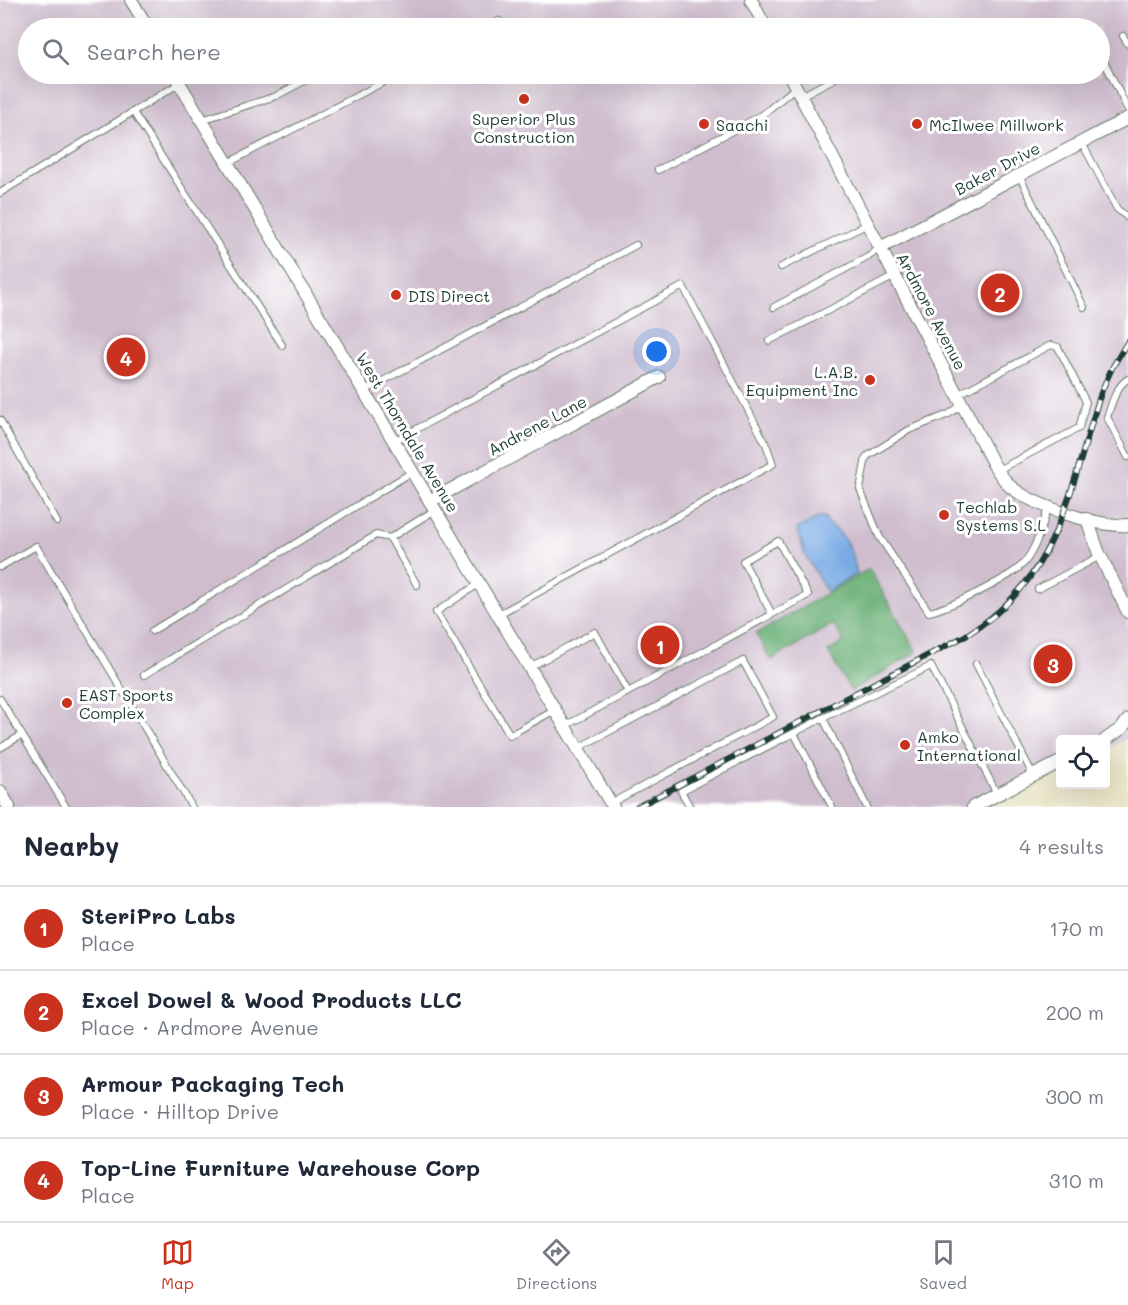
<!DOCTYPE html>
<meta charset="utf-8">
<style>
:root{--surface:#fff;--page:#f2f2f3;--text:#1f2937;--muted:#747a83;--line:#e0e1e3;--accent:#c8321e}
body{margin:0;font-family:Mali,sans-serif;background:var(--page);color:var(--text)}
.controls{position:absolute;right:18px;bottom:18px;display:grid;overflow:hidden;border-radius:6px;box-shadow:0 6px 24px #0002}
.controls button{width:54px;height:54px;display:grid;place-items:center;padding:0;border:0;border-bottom:2px solid var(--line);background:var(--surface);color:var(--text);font:30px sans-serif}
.you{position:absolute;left:657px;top:352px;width:21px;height:21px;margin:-15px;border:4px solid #fff;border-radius:50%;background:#1a73e8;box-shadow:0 0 0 9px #1a73e833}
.badge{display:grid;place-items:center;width:39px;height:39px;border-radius:50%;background:var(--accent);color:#fff;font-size:20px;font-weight:700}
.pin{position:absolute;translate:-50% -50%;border:3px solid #fff;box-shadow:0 2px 6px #0006}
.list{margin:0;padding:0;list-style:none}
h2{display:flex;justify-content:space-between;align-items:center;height:78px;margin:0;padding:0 24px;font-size:26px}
h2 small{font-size:20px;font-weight:400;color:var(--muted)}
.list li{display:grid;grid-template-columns:39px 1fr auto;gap:18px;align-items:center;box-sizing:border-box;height:84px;padding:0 24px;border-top:2px solid var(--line)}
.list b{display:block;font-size:22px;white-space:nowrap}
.list p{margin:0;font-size:20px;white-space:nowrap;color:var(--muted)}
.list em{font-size:20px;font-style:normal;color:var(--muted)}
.icon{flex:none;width:33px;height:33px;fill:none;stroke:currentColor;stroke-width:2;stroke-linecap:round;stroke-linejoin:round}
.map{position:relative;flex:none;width:1128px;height:807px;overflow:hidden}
.search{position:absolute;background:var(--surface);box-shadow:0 6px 24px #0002;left:18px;right:18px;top:18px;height:66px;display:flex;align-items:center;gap:15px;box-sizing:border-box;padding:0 21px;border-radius:33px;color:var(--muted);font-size:22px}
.sheet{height:414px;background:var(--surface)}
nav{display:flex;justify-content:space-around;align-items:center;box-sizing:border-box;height:84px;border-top:2px solid var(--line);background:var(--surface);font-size:16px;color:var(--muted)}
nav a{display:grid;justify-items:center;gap:3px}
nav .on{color:var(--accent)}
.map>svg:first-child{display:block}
.industrial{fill:#cfbdce;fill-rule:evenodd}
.forest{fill:#68ae73;stroke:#447654;stroke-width:1.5}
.water{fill:#7aabe5;stroke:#4c748c;stroke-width:1.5}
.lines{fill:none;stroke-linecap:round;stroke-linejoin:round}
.lane-casing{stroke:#667868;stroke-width:8}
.street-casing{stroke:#667868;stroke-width:14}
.lane{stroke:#fff;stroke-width:6}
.street{stroke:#fff;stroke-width:12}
.rail-casing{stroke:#1f3d34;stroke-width:6}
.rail{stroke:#fff;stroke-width:4;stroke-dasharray:11;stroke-linecap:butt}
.poi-dot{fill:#c8321e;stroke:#fff;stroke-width:2}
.labels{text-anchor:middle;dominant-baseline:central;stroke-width:6;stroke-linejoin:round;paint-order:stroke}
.poi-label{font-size:16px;fill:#1f3d34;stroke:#fff;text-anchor:start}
.street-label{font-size:16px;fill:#1f3d34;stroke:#fff}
</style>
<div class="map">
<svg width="1128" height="807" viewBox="0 0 1128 807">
<rect width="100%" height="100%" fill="#fff"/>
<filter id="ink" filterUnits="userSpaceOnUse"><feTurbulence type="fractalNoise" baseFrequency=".0167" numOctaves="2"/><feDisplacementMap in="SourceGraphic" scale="12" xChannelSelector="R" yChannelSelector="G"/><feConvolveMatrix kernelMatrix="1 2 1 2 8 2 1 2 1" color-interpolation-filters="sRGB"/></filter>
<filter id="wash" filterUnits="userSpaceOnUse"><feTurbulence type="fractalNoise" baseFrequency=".008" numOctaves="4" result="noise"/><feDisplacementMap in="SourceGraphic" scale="24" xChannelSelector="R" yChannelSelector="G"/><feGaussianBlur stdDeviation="1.35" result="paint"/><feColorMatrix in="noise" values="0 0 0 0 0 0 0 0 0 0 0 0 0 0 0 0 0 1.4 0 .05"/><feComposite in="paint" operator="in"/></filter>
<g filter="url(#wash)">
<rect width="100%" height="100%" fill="#eae5c8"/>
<path class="industrial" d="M0 0H1128V738L1106 749V740H1060V771L989 807H0ZM28 28H1100V74H28Z"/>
<path class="forest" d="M869 569 917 652 851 691 828 652 844 642 833 624 771 660 756 634Z"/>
<path class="water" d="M819 517H825L829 525C847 533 852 556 857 573L827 592 805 555 797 529Z"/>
</g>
<g filter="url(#ink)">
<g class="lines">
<defs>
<g id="lane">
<path d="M485 28 499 21"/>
<path d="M1123 36 1128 44"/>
<path d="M1100 53 1128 110"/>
<path d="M801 96 843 74"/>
<path d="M133 112 282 345"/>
<path d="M202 120 276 96 317 74"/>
<path d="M1082 143 1117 209 1128 218"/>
<path d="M228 163 399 74"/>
<path d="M658 170 762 115 796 87"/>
<path d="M1019 175 1084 307"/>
<path d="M0 193 180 83"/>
<path d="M781 267 868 224"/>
<path d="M774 307 868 257 880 248"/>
<path d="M769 341 895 276"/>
<path d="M1128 379C1115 387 1112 404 1107 417L1128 457"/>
<path d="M364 391 636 245"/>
<path d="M957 395 1051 345 1058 347 1086 402 1079 428 998 470"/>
<path d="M962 405 949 414 909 430 866 457 860 489 879 536 929 612C951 607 1009 579 1024 563 1037 547 1042 526 1048 508"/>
<path d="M0 420 57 522"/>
<path d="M394 441 683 286 766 444 773 464 499 614"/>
<path d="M390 538 417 585"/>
<path d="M0 567 36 546 192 807"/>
<path d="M480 583 436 612 510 735 555 710"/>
<path d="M1038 589 1100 556"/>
<path d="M152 631 412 472"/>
<path d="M976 664 1033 775"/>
<path d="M530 667 595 632 628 692"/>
<path d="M144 675 376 535 390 538 435 510"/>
<path d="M0 699 66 807"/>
<path d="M823 718 931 666 997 794"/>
<path d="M565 726C646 682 727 638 808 595L778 541 743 561 772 614"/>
<path d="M794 733 832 807"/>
<path d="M0 748 22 735"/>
<path d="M578 748 743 661 773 717 611 803"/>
<path d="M690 807 681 791 823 718 867 807"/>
</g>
<g id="street">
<path d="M131 0 148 28"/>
<path d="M751 0 766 28"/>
<path d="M174 74 613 807"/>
<path d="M789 74 994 465C999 472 1004 481 1011 487 1034 506 1098 527 1128 525"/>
<path d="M880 248 1128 118"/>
<path d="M430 501 659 377"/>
<path d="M1087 519 1098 551 1128 612"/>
<path d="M1105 740 1122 728 1128 720"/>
<path d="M0 791 9 807"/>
<path d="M973 807 1060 762"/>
</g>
</defs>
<use href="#lane" class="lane-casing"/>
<use href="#street" class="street-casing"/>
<use href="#lane" class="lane"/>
<use href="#street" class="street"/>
<defs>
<path id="rail" d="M637 807 963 637C1061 580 1069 488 1102 390L1112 368 1128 341"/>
</defs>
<use href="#rail" class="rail-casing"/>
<use href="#rail" class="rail"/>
</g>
</g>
<g class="poi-dot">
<circle cx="524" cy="99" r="6"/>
<circle cx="704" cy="124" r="6"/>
<circle cx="917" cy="124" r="6"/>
<circle cx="396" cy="295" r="6"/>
<circle cx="870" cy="380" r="6"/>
<circle cx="944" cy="515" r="6"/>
<circle cx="67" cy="703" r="6"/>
<circle cx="905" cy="745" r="6"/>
</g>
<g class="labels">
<g class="poi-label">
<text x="524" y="118" text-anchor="middle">Superior Plus<tspan x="524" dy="18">Construction</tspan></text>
<text x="716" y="124">Saachi</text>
<text x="929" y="124">McIlwee Millwork</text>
<text x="408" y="295">DIS Direct</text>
<text x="858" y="371" text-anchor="end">L.A.B.<tspan x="858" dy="18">Equipment Inc</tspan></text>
<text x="956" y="506">Techlab<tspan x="956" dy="18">Systems S.L</tspan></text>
<text x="79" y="694">EAST Sports<tspan x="79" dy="18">Complex</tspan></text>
<text x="917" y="736">Amko<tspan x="917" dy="18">International</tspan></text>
</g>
<g class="street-label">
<text transform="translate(997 168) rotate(-28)">Baker Drive</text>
<text transform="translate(932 311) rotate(62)">Ardmore Avenue</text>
<text transform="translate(537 425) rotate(-28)">Andrene Lane</text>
<text transform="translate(408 432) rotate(59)">West Thorndale Avenue</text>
</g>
</g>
</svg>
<div class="controls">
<button><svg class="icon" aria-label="locate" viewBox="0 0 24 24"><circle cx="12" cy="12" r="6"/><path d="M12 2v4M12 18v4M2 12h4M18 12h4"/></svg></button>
</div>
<div class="you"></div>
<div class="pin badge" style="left:660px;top:645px">1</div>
<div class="pin badge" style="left:1000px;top:293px">2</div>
<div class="pin badge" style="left:1053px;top:664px">3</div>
<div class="pin badge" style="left:126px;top:357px">4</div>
<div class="search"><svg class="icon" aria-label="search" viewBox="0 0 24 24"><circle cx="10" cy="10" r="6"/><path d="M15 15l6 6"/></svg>Search here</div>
</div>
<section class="sheet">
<h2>Nearby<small>4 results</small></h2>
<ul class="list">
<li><span class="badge">1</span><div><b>SteriPro Labs</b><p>Place</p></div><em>170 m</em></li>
<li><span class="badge">2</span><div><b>Excel Dowel &amp; Wood Products LLC</b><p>Place · Ardmore Avenue</p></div><em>200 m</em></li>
<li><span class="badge">3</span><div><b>Armour Packaging Tech</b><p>Place · Hilltop Drive</p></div><em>300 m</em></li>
<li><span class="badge">4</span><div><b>Top-Line Furniture Warehouse Corp</b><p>Place</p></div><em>310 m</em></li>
</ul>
</section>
<nav>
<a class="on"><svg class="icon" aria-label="map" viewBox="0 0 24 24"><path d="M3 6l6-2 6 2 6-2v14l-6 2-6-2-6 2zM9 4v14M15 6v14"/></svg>Map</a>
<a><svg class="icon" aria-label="directions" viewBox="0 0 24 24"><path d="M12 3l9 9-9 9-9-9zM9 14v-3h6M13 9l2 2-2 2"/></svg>Directions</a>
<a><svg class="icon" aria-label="saved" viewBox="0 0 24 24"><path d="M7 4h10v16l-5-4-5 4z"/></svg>Saved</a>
</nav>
